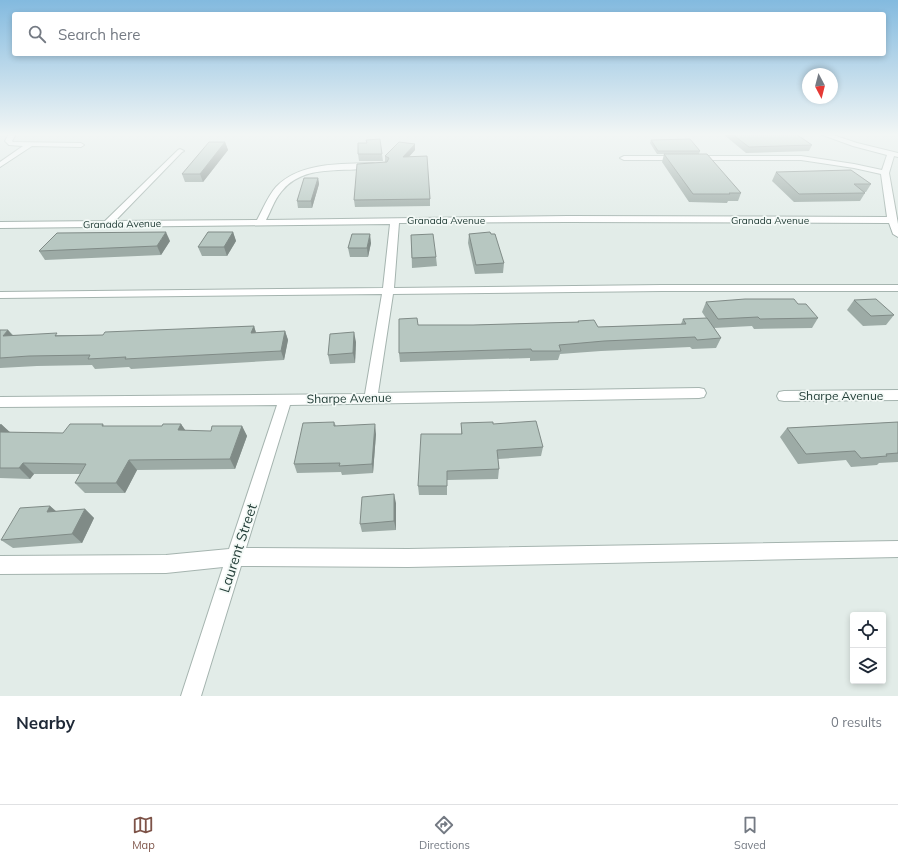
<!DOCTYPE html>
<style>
:root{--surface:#fff;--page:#f6f6f7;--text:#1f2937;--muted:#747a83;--line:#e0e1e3;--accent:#7d5348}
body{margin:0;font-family:Mulish,sans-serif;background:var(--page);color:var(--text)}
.controls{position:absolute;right:12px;bottom:12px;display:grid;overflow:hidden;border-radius:4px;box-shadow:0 2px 6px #0003}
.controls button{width:36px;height:36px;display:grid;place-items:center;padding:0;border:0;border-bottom:1px solid var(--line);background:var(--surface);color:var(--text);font:20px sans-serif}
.compass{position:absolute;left:802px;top:68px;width:36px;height:36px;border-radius:50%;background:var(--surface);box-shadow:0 2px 6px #0003;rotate:173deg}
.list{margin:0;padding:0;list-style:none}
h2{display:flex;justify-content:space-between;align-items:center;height:52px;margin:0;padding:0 16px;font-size:17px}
h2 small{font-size:13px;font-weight:400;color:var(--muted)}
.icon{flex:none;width:22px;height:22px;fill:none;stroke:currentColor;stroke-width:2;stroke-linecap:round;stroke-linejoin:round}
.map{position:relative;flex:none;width:898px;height:696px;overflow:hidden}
.search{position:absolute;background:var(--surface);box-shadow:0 2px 6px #0003;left:12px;right:12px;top:12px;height:44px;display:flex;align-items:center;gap:10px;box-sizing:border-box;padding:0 14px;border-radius:4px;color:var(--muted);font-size:15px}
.sheet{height:108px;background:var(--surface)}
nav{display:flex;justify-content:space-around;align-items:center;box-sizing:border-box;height:56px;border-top:1px solid var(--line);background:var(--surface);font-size:11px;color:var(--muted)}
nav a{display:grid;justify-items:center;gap:2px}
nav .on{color:var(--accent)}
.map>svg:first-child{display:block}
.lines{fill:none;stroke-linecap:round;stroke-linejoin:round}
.minor-casing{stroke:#a5b4af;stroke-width:2}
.minor{fill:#fff;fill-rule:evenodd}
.wall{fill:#9daba6}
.shaded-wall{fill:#808b87}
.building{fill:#b7c7c1;stroke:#808b87}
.labels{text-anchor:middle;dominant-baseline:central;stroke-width:3.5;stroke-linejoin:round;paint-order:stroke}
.far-street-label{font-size:10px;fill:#223d37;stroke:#f3f9f6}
.street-label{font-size:12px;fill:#223d37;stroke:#f3f9f6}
.near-street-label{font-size:14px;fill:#223d37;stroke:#f3f9f6}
</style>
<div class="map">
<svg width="898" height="696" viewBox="0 0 898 696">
<rect width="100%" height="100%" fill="#e2ece8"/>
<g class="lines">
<defs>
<g id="minor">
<path d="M9 134H16L12 141 13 142 81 143 84 145 81 147 32 146 0 167V162L23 146 9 145 5 141Z"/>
<path d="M820 134H830L857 143 898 153V157L894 156 889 173 898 224V237L893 234 889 223 568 222 399 223 394 288 662 285H898V291H662L393 294 378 393 699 388 704 389 706 393 704 397 699 398 290 405 246 548 408 549 898 541V557L408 567 241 566 201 696H181L223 567 166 573 0 574V556L166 555 229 549 277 405 0 407V397L365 394 382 294 0 298V292L383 288 390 224 0 228V222L105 221 178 150 180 149 184 151 182 152 115 221 257 220C263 209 268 196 276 187 300 162 341 164 373 163L377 165 376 167C344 174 304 162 281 192 274 200 271 211 266 220L568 216 887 217 881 174 854 168 801 160H624L620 158 624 156H801L854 164 882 170 887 155 853 146Z"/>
<path d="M898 390V400L784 401 779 400 777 396 779 392 784 391Z"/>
</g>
</defs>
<use href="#minor" class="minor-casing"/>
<use href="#minor" class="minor"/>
</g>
<g class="wall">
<path d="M723 134H796L812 145 809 151 746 153Z"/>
<path d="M651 140 700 151 699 154 741 193 738 201H728L727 203 689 202 662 162 664 154H657L650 143Z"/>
<path d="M225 142 228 150 203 182H185L182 174Z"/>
<path d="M415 150 409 157 430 199V206L355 207 354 200 385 162V156Z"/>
<path d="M358 154H382L383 161H359Z"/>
<path d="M776 172 871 184 866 192H864L865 193 860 201 794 202 772 181Z"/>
<path d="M318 178 319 184 312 208H298L297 201Z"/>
<path d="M233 232 236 241 227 256H202L198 247Z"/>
<path d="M469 234 504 263 503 273 475 274 468 243Z"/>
<path d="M411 235 436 257 437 266 412 268Z"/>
<path d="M170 241 161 255 45 260 39 251Z"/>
<path d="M371 243 368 257H350L348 248Z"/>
<path d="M854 300 894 315 886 325 863 326 847 310Z"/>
<path d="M706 302 798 304 818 318 812 328 754 329 752 326 714 328 721 338 716 348 692 349 690 347 601 351 560 354 558 360 530 361V358L400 362 399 353 418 325H473L577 322 578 321 598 327 681 324 683 319 706 318 702 312Z"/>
<path d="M254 326 256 333 285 331 288 340 284 360 131 369 129 367 95 369 92 365 37 366 0 368V330H8L13 335H103Z"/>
<path d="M356 342 355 363 330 364 328 355Z"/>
<path d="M334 422 336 426 376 434 373 473 342 475 341 472 297 473 294 464Z"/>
<path d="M898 422V462L879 463 877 465 851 467 846 460 798 464 780 437 787 428Z"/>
<path d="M461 423 493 424 543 447 541 456 498 459 499 469 498 479 447 480V495H419L418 486 461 434Z"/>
<path d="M0 424H1L9 432 63 433 103 424 104 426H162L181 424 185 431H211L242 426 247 436 235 469 137 470 125 493H85L75 483 80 474H34L30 479 0 478Z"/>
<path d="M396 503V530L362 532 360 524Z"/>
<path d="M50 506 56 511 85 509 94 518 82 543 13 548 1 540Z"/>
</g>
<g class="shaded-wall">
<path d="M225 142 228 150 203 182 200 174Z"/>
<path d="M415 144V150L403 163V157Z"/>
<path d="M318 178 319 184 312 208 311 201Z"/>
<path d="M166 232 170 241 161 255 157 246Z"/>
<path d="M233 232 236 241 227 256 224 247Z"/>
<path d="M370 234 371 243 368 257 367 248Z"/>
<path d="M254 326 257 336 251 333Z"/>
<path d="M8 330 16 340 3 336Z"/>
<path d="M285 331 288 340 284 360 281 351Z"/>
<path d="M354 332 356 342 355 363 353 353Z"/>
<path d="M1 424 12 434 0 436V425Z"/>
<path d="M181 424 188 434 178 430Z"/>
<path d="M375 424 376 434 373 473 372 464Z"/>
<path d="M242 426 247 436 235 469 230 459Z"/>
<path d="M129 460 137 470 125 493 116 483Z"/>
<path d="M23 463 34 474 30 479 19 468Z"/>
<path d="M394 494 396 503V530L394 521Z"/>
<path d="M50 506 60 515 47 512Z"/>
<path d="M85 509 94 518 82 543 72 534Z"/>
</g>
<g class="building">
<path d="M732 134H796L812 145 749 147Z"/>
<path d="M380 139 382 154H358V143H367L366 140Z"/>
<path d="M690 139 700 151H658L651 140Z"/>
<path d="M209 142H225L200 174H182Z"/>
<path d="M399 142 415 144 403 157 427 156 430 199 354 200 357 164 387 162 389 158 385 156Z"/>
<path d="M664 154H707L741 193H729L730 194H693Z"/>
<path d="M851 170 871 184H854L865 193 799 194 776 172Z"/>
<path d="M304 178H318L311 201H297Z"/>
<path d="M166 232 157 246 39 251 57 233Z"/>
<path d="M208 232H233L224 247H198Z"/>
<path d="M490 232 491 234H495L504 263 476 265 469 234Z"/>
<path d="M352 234H370L367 248H348Z"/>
<path d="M433 234 436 257 412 258 411 235Z"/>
<path d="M745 299H794L798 304H806L818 318 760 319 758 317 718 319 706 302Z"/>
<path d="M876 299 894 315 871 316 854 300Z"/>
<path d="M417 318 418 325H473L579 322 578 321 594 320 598 327 686 324 683 319 707 318 721 338 697 340 695 337 604 341 559 345 561 351H532L531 349 399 353V319Z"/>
<path d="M254 326 251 333 285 331 281 351 125 359 126 357 88 359 90 355 29 356 0 358V330H8L3 336 57 333 55 336 103 335 105 332Z"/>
<path d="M354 332 353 353 328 355 330 334Z"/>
<path d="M536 421 543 447 497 450 499 469 447 471V486H418L421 434H462L461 423 493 422V424Z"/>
<path d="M334 422V426L375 424 372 464 339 466 340 463 294 464 303 423Z"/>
<path d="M898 422V453L886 454 887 456 861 458 855 451 806 454 787 428Z"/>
<path d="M70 424H103L102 426H162L163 424H181L178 430 211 431 212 426H242L230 459 129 460 116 483H75L86 464 23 463 19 468H0V432L63 433Z"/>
<path d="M394 494V521L360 524 362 497Z"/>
<path d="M50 506 47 512 85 509 72 534 1 540 20 508Z"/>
</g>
<linearGradient id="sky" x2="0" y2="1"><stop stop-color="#83badf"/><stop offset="0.58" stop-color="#f2f6f5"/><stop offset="1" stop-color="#f2f6f5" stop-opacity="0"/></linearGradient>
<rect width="898" height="232" fill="url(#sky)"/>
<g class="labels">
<g class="far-street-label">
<text x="446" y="220">Granada Avenue</text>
<text x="770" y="220">Granada Avenue</text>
<text transform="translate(122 224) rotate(-1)">Granada Avenue</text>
</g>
<g class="street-label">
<text x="841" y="395">Sharpe Avenue</text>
<text transform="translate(349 398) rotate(-1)">Sharpe Avenue</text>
</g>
<g class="near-street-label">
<text transform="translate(238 548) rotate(-72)">Laurent Street</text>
</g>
</g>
</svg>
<div class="controls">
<button><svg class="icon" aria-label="locate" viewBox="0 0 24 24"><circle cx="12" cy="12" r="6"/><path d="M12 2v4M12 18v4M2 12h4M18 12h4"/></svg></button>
<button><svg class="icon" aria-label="layers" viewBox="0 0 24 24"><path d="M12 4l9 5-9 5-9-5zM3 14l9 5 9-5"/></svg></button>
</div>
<svg class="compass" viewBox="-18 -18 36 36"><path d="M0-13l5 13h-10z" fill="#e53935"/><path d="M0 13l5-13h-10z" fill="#747a83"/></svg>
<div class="search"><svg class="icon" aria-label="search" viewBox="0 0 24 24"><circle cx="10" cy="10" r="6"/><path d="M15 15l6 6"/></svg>Search here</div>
</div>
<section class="sheet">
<h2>Nearby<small>0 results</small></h2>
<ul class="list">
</ul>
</section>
<nav>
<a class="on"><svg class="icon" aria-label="map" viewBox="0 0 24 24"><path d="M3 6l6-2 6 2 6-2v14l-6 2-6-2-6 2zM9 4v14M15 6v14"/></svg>Map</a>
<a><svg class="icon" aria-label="directions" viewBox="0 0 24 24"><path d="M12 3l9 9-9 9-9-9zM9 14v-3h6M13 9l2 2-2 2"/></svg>Directions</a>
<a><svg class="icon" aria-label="saved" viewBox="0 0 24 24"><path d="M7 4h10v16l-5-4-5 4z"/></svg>Saved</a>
</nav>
